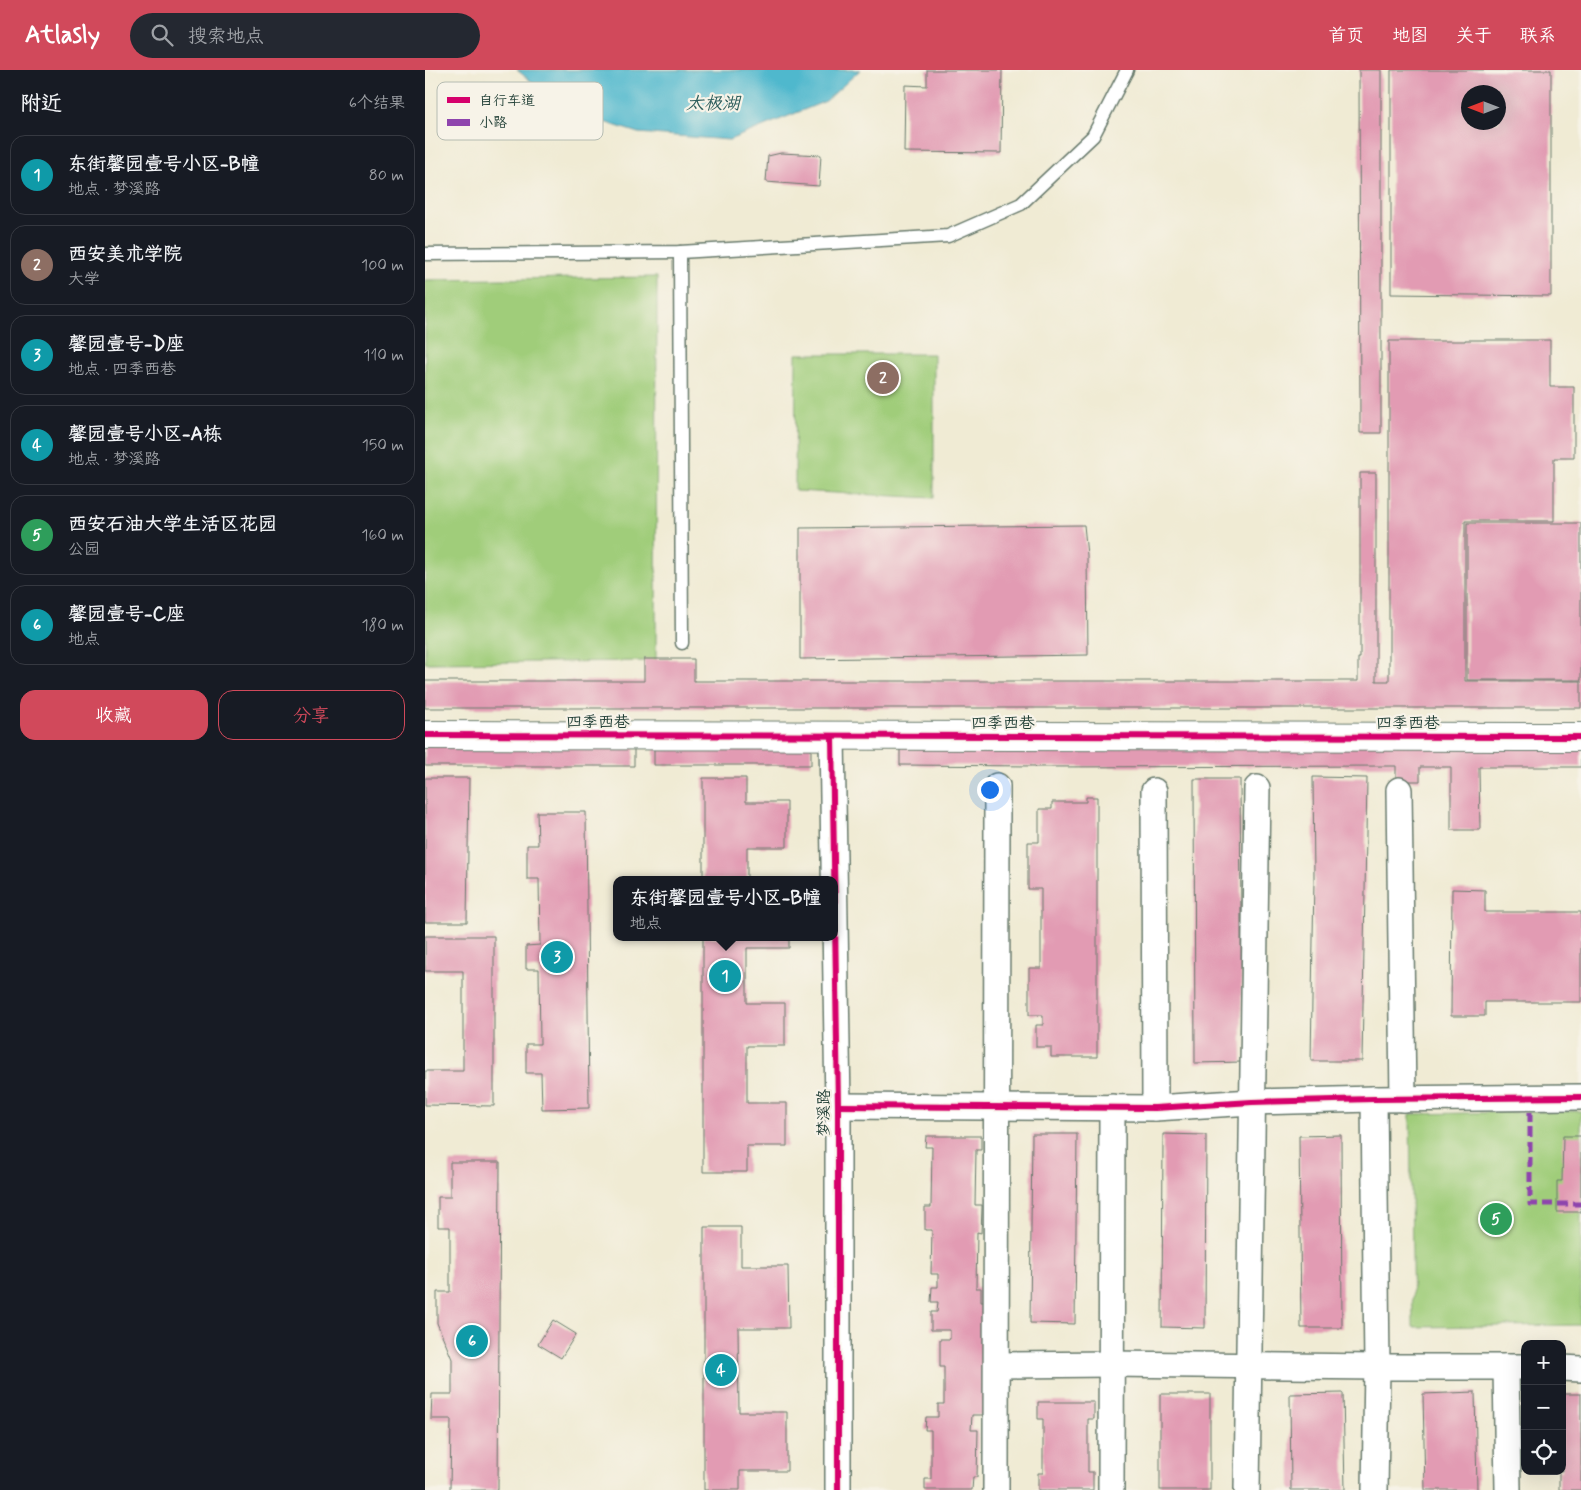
<!DOCTYPE html>
<html lang="zh">
<meta charset="utf-8">
<style>
:root{--surface:#171b24;--page:#242831;--text:#f1f3f6;--muted:#9ea1a6;--line:#363941;--accent:#d1495b}
body{margin:0;font-family:Mynerve,"LXGW WenKai TC",sans-serif;background:var(--page);color:var(--text)}
.controls{position:absolute;right:15px;bottom:15px;display:grid;overflow:hidden;border-radius:10px;box-shadow:0 5px 20px #0002}
.controls button{width:45px;height:45px;display:grid;place-items:center;padding:0;border:0;border-bottom:1px solid var(--line);background:var(--surface);color:var(--text);font:25px sans-serif}
.compass{position:absolute;left:1036px;top:15px;width:45px;height:45px;border-radius:50%;background:var(--surface);box-shadow:0 5px 20px #0002;rotate:270deg}
.you{position:absolute;left:564px;top:719px;width:18px;height:18px;margin:-12px;border:4px solid #fff;border-radius:50%;background:#1a73e8;box-shadow:0 0 0 8px #1a73e833}
.badge{display:grid;place-items:center;width:32px;height:32px;border-radius:50%;background:var(--accent);color:#fff;font-size:16px;font-weight:700}
.pin{position:absolute;translate:-50% -50%;border:2px solid #fff;box-shadow:0 1px 5px #0006}
.popup{position:absolute;left:188px;top:806px;width:225px;height:65px;box-sizing:border-box;display:grid;place-content:center;border-radius:10px;background:var(--surface);filter:drop-shadow(0 1px 4px #0005);font-size:16px;white-space:nowrap;color:var(--muted)}
.popup b{font-size:19px;color:var(--text)}
.popup::after{content:'';position:absolute;left:50%;top:100%;margin-left:-10px;border:10px solid transparent;border-top-color:var(--surface)}
.list{margin:0;padding:0;list-style:none}
h2{display:flex;justify-content:space-between;align-items:center;height:65px;margin:0;padding:0 20px;font-size:21px}
h2 small{font-size:16px;font-weight:400;color:var(--muted)}
.list li{display:grid;grid-template-columns:32px 1fr auto;gap:15px;align-items:center;box-sizing:border-box;height:80px;margin:0 10px 10px;padding:0 10px;border:1px solid var(--line);border-radius:15px}
.list b{display:block;font-size:19px;white-space:nowrap}
.list p{margin:0;font-size:16px;white-space:nowrap;color:var(--muted)}
.list em{font-size:16px;font-style:normal;color:var(--muted)}
.actions{display:flex;gap:10px;padding:15px 20px}
.actions a{flex:1;padding:11px 0;border:1px solid var(--accent);border-radius:15px;text-align:center;font-size:18px;color:var(--accent)}
.actions .main{background:var(--accent);color:#fff}
.icon{flex:none;width:28px;height:28px;fill:none;stroke:currentColor;stroke-width:2;stroke-linecap:round;stroke-linejoin:round}
.map{position:relative;flex:none;width:1156px;height:1420px;overflow:hidden}
header{display:flex;align-items:center;gap:30px;box-sizing:border-box;height:70px;padding:0 25px;background:var(--accent);color:#fff}
header strong{font-size:24px}
nav{display:flex;gap:28px;margin-inline-start:auto;font-size:18px}
.search{width:350px;height:45px;background:var(--page);display:flex;align-items:center;gap:12px;box-sizing:border-box;padding:0 18px;border-radius:28px;color:var(--muted);font-size:19px}
main{display:flex}
aside{flex:1;background:var(--surface)}
.map>svg:first-child{display:block}
.green{fill:#a0cd7a;stroke:#608557}
.water{fill:#4fb8cd;stroke:#377a80}
.building{fill:#e29bb3;fill-rule:evenodd}
.lines{fill:none;stroke-linecap:round;stroke-linejoin:round}
.lane-casing{stroke:#687a6c;stroke-width:15}
.street-casing{stroke:#687a6c;stroke-width:28}
.secondary-casing{stroke:#687a6c;stroke-width:30}
.lane{stroke:#fff;stroke-width:12}
.street{stroke:#fff;stroke-width:25}
.secondary{stroke:#fff;stroke-width:28}
.quiet{stroke:#8e44ad;stroke-width:5;stroke-dasharray:10 5;stroke-linecap:butt}
.cycleway-casing{stroke:#f7f3e8;stroke-width:9}
.cycleway{stroke:#d6006c;stroke-width:6}
.labels{text-anchor:middle;dominant-baseline:central;stroke-width:4.5;stroke-linejoin:round;paint-order:stroke}
.street-label{font-size:16px;fill:#1f3d34;stroke:#f7f3e8}
.water-label{font-size:18px;font-style:italic;fill:#2b5c5a;stroke:#f7f3e8}
.key{fill:#f7f3e8;stroke:#b6bcb2;stroke-width:1}
.key-label{font-size:14px;fill:#1f3d34}
</style>
<header>
<strong>Atlasly</strong>
<div class="search"><svg class="icon" aria-label="search" viewBox="0 0 24 24"><circle cx="10" cy="10" r="6"/><path d="M15 15l6 6"/></svg>搜索地点</div>
<nav><a>首页</a><a>地图</a><a>关于</a><a>联系</a></nav>
</header>
<main>
<aside>
<h2>附近<small>6个结果</small></h2>
<ul class="list">
<li><span class="badge" style="background:#0f9aa8">1</span><div><b>东街馨园壹号小区-B幢</b><p>地点 · 梦溪路</p></div><em>80 m</em></li>
<li><span class="badge" style="background:#8d6e63">2</span><div><b>西安美术学院</b><p>大学</p></div><em>100 m</em></li>
<li><span class="badge" style="background:#0f9aa8">3</span><div><b>馨园壹号-D座</b><p>地点 · 四季西巷</p></div><em>110 m</em></li>
<li><span class="badge" style="background:#0f9aa8">4</span><div><b>馨园壹号小区-A栋</b><p>地点 · 梦溪路</p></div><em>150 m</em></li>
<li><span class="badge" style="background:#2e9e5b">5</span><div><b>西安石油大学生活区花园</b><p>公园</p></div><em>160 m</em></li>
<li><span class="badge" style="background:#0f9aa8">6</span><div><b>馨园壹号-C座</b><p>地点</p></div><em>180 m</em></li>
</ul>
<div class="actions"><a class="main">收藏</a><a>分享</a></div>
</aside>
<div class="map">
<svg width="1156" height="1420" viewBox="0 0 1156 1420">
<rect width="100%" height="100%" fill="#f7f3e8"/>
<filter id="ink" filterUnits="userSpaceOnUse"><feTurbulence type="fractalNoise" baseFrequency=".02" numOctaves="2"/><feDisplacementMap in="SourceGraphic" scale="10" xChannelSelector="R" yChannelSelector="G"/><feConvolveMatrix kernelMatrix="1 2 1 2 8 2 1 2 1" color-interpolation-filters="sRGB"/></filter>
<filter id="wash" filterUnits="userSpaceOnUse"><feTurbulence type="fractalNoise" baseFrequency=".0096" numOctaves="4" result="noise"/><feDisplacementMap in="SourceGraphic" scale="20" xChannelSelector="R" yChannelSelector="G"/><feGaussianBlur stdDeviation="1.12" result="paint"/><feColorMatrix in="noise" values="0 0 0 0 0 0 0 0 0 0 0 0 0 0 0 0 0 1.4 0 .05"/><feComposite in="paint" operator="in"/></filter>
<g filter="url(#wash)">
<rect width="100%" height="100%" fill="#f0ebd4"/>
<g class="green">
<path d="M232 207 231 591 0 593V210Z"/>
<path d="M371 284H509V428L370 421Z"/>
<path d="M1156 1041V1255L988 1257 985 1044Z"/>
</g>
<path class="water" d="M92 0H435L401 31 304 70 213 63 142 40Z"/>
<g id="blocks">
<g class="building">
<path d="M502 0H577L576 83 479 82 480 15 502 16Z"/>
<path d="M934 0H956V363H935Z"/>
<path d="M966 0H1126V226L966 224ZM1044 22H1074V52H1044Z"/>
<path d="M356 83 396 85 394 116 341 112 343 86Z"/>
<path d="M1040 270H1125V317H1149V388H1129V451H1040V611H1156V638H0V611H219V589H269V611H933V588H935V403H951V611H964V271H1040Z"/>
<rect x="1042" y="453" width="114" height="157"/>
<path d="M659 455 662 485 663 585 375 589V458Z"/>
<path d="M0 668 209 669V696H0Z"/>
<path d="M229 668 386 669V695H229Z"/>
<path d="M1156 669V697H1054L1055 760H1026V697H995V711H971V696L611 697 610 696 475 695V670Z"/>
<path d="M888 707 942 708 937 991H886L889 808Z"/>
<path d="M0 708H44L42 852H0Z"/>
<path d="M278 708H321V732H362V777H322V810H278Z"/>
<path d="M769 709H815L817 992 770 993Z"/>
<path d="M661 727H672V987H626V977H611V955H618V945H604V898H616V819H603V772H614V739H627V732H661Z"/>
<path d="M112 742H161L164 1038 117 1039 116 1003H101V974H115L114 899H101V876L115 875 114 809H102V775H113Z"/>
<path d="M1027 819 1060 820V842H1156V932H1060V946H1026Z"/>
<path d="M0 866H69V1036L0 1035V1001H38V901H0Z"/>
<path d="M278 867H364V878H322V933H360V976H322V1033H362V1076H322V1102H278Z"/>
<path d="M607 1064H652L650 1254 605 1253Z"/>
<path d="M738 1064 781 1065 780 1258 737 1257Z"/>
<path d="M916 1065 917 1258H876L874 1066Z"/>
<path d="M501 1066H556V1080H551L550 1135H557V1138L556 1163 552 1162 551 1218H556V1232H561V1345H547L546 1360H553L552 1407H548L547 1420H500V1409H506V1360H500L501 1347H513V1334H519V1297H515V1269H525V1260H506V1242H512L513 1232H506L507 1217H513V1204H506L507 1160H500V1137H506L507 1077H500Z"/>
<path d="M1138 1066H1156V1142H1132V1111H1137Z"/>
<path d="M25 1092H75L73 1420H25L26 1349H6L7 1324H27V1289L12 1253V1222H25V1157H13V1127H25Z"/>
<path d="M279 1157H316V1196H363L364 1258H313L314 1342H362V1401H315V1420H279Z"/>
<path d="M128 1250 151 1264 136 1288 113 1274Z"/>
<path d="M1050 1322 1052 1420H1000L998 1324Z"/>
<path d="M918 1323 920 1420H866L865 1324Z"/>
<rect x="735" y="1324" width="50" height="96"/>
<path d="M1137 1324H1156V1420H1134V1401H1137Z"/>
<path d="M613 1332H669V1349H663V1402H668V1420H613V1403H618V1349H613Z"/>
</g>
</g>
</g>
<g filter="url(#ink)">
<use href="#blocks" fill-opacity="0" stroke="#687a6c" stroke-width="1"/>
<g class="lines">
<defs>
<g id="lane">
<path d="M255 182 257 573"/>
<path d="M0 184 255 182 523 166 596 134 668 66 702 0"/>
</g>
<g id="street">
<path d="M407 667 413 1036V1420"/>
<path d="M974 720 978 1029"/>
<path d="M729 721 730 1038"/>
<path d="M949 1029 952 1297 950 1420"/>
<path d="M413 1036 730 1038 827 1032 949 1029 1156 1027"/>
<path d="M572 1295 686 1294 952 1297H1100"/>
<path d="M1081 1297 1083 1420"/>
<path d="M1137 1298 1156 1299"/>
<path d="M571 1420 572 716"/>
<path d="M686 1420 687 1037"/>
<path d="M822 1420 832 718"/>
</g>
<path id="secondary" d="M0 665 1156 667"/>
</defs>
<use href="#lane" class="lane-casing"/>
<use href="#street" class="street-casing"/>
<use href="#secondary" class="secondary-casing"/>
<use href="#lane" class="lane"/>
<use href="#street" class="street"/>
<use href="#secondary" class="secondary"/>
<path class="quiet" d="M1105 1042V1134H1156"/>
<defs>
<g id="cycleway">
<path d="M0 665 1156 667"/>
<path d="M407 667 413 1036V1420"/>
<path d="M413 1036 730 1038 827 1032 949 1029 1156 1027"/>
</g>
</defs>
<use href="#cycleway" class="cycleway-casing"/>
<use href="#cycleway" class="cycleway"/>
</g>
</g>
<g class="labels">
<g class="street-label">
<text x="173" y="652">四季西巷</text>
<text x="578" y="653">四季西巷</text>
<text x="983" y="653">四季西巷</text>
<text transform="translate(399 1043) rotate(-90)">梦溪路</text>
</g>
<g class="water-label">
<text x="288" y="34">太极湖</text>
</g>
</g>
<rect x="12" y="12" width="166" height="58" rx="8" class="key"/>
<rect x="22" y="27" width="23" height="6" fill="#d6006c"/>
<rect x="22" y="49" width="23" height="7" fill="#8e44ad"/>
<g class="key-label">
<text x="54" y="35">自行车道</text>
<text x="54" y="57">小路</text>
</g>
</svg>
<div class="controls">
<button>+</button>
<button>−</button>
<button><svg class="icon" aria-label="locate" viewBox="0 0 24 24"><circle cx="12" cy="12" r="6"/><path d="M12 2v4M12 18v4M2 12h4M18 12h4"/></svg></button>
</div>
<svg class="compass" viewBox="-18 -18 36 36"><path d="M0-13l5 13h-10z" fill="#e53935"/><path d="M0 13l5-13h-10z" fill="#9ea1a6"/></svg>
<div class="you"></div>
<div class="pin badge" style="left:300px;top:906px;background:#0f9aa8">1</div>
<div class="popup"><b>东街馨园壹号小区-B幢</b>地点</div>
<div class="pin badge" style="left:458px;top:308px;background:#8d6e63">2</div>
<div class="pin badge" style="left:132px;top:887px;background:#0f9aa8">3</div>
<div class="pin badge" style="left:296px;top:1300px;background:#0f9aa8">4</div>
<div class="pin badge" style="left:1071px;top:1149px;background:#2e9e5b">5</div>
<div class="pin badge" style="left:47px;top:1271px;background:#0f9aa8">6</div>
</div>
</main>
